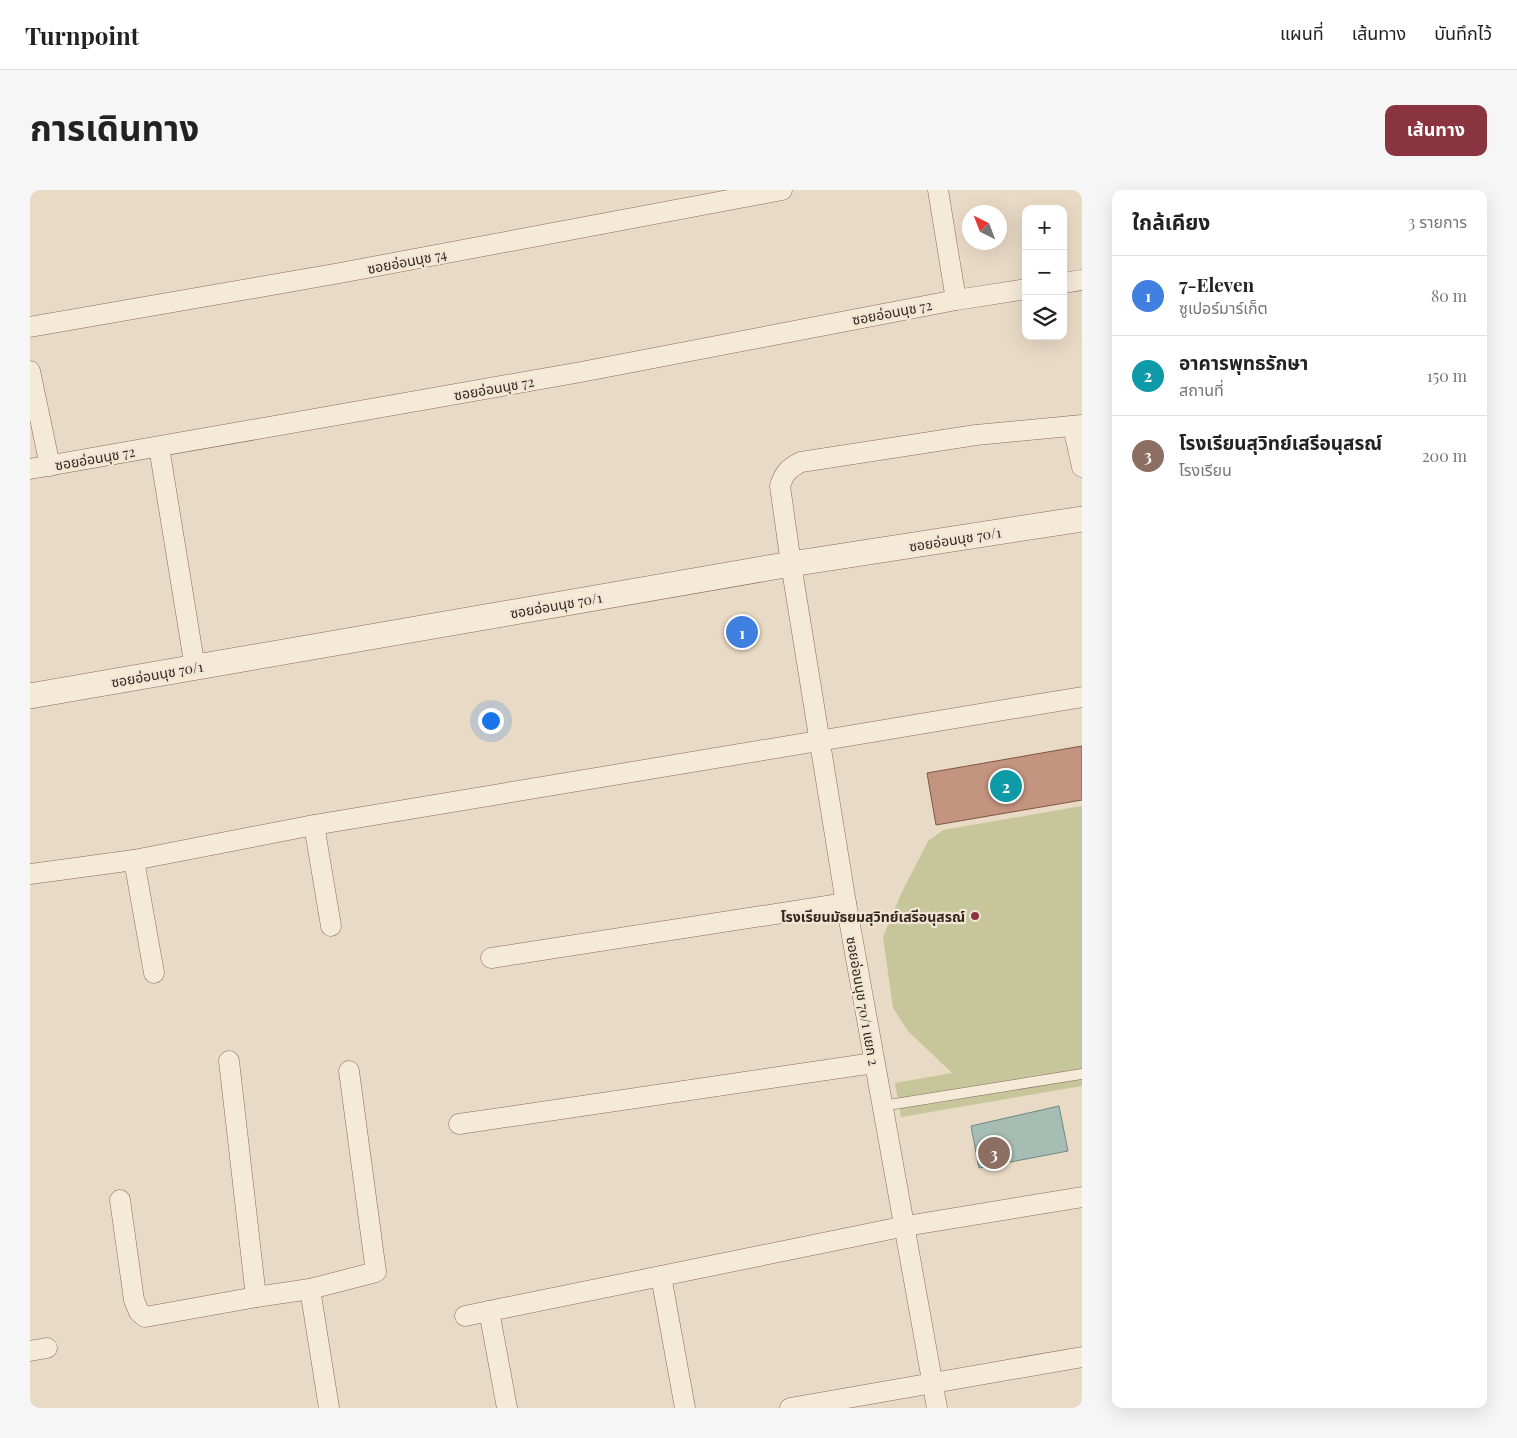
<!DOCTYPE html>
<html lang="th">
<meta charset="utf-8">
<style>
:root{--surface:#fff;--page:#f6f6f6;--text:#222;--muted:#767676;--line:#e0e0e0;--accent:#8a343f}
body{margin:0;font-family:"Playfair Display","Noto Sans Thai",serif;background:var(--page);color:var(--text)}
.controls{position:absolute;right:15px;top:15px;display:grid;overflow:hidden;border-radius:10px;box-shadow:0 5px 20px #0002}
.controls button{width:45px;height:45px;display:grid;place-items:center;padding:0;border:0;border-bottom:1px solid var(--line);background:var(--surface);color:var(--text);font:25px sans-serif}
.compass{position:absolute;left:932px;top:15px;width:45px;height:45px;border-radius:50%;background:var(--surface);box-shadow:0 5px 20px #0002;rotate:318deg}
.you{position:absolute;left:460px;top:530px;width:18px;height:18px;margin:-12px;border:4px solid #fff;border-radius:50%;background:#1a73e8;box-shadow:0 0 0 8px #1a73e833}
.badge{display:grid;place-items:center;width:32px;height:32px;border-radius:50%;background:var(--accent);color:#fff;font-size:16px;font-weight:700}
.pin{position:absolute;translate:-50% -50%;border:2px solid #fff;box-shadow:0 1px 5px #0006}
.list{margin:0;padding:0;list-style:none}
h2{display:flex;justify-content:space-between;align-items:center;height:65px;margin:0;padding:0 20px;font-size:21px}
h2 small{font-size:16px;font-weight:400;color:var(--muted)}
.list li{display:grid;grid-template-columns:32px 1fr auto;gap:15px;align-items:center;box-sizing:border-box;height:80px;padding:0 20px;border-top:1px solid var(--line)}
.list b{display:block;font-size:19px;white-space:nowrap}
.list p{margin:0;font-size:16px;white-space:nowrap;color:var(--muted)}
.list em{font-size:16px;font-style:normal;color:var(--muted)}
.icon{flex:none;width:28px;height:28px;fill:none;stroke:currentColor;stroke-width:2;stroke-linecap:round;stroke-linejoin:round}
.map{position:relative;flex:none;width:1052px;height:1218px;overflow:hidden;border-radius:10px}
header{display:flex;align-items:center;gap:30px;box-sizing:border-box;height:70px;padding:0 25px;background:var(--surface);border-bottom:1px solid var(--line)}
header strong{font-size:24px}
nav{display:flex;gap:28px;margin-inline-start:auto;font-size:18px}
.intro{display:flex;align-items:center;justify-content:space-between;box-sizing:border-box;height:120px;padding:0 30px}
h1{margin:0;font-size:35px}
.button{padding:12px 22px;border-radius:10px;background:var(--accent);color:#fff;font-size:18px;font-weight:700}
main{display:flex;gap:30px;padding:0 30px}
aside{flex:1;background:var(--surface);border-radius:10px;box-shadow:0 5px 20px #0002}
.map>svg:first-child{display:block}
.green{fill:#c6c69a}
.water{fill:#a6bdb4;stroke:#6e8a80}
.building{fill:#c3947f;stroke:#7e5646}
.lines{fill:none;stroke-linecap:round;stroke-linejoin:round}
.service-casing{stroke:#826d5d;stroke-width:11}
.minor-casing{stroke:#826d5d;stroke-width:21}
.tertiary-casing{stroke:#826d5d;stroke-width:26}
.service{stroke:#f5e9d8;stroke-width:10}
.minor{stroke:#f5e9d8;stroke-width:20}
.tertiary{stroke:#f5e9d8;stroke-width:25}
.poi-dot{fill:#8a343f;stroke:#f1e5d4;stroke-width:2}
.labels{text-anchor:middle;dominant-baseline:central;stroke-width:4.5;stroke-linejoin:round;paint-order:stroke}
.street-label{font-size:14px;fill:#34271f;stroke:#f1e5d4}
.poi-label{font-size:14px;font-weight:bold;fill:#34271f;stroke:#f1e5d4;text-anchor:end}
</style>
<header>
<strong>Turnpoint</strong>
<nav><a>แผนที่</a><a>เส้นทาง</a><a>บันทึกไว้</a></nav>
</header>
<div class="intro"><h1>การเดินทาง</h1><a class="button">เส้นทาง</a></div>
<main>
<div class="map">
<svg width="1052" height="1218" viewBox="0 0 1052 1218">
<rect width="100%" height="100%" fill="#e9dac5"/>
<path class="green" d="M1052 616V896L871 927 865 893 922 883 878 841 863 818 853 747 871 704 898 651 913 640Z"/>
<path class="water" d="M1029 916 1038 961 949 978 941 936Z"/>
<path class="building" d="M1052 556V610L906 635 897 583Z"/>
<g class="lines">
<defs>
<path id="service" d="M852 916 1052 884"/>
<g id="minor">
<path d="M908 0 926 110"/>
<path d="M1033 93 1052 90"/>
<path d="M0 137 310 83 752 0"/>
<path d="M0 181 20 276"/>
<path d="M1043 236 1052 277"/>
<path d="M129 257 165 478"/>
<path d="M0 279 551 182 926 110 996 99"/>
<path d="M284 635 301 736"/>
<path d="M0 684 104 670"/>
<path d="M461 768 816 713"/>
<path d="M124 783 104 670 284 635 1052 507"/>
<path d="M199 871 226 1107 280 1099 346 1082 319 881"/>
<path d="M429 934 844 873"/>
<path d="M90 1010 104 1110 109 1122 115 1127 226 1107"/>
<path d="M631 1086 655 1218"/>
<path d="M280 1099 299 1218"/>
<path d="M459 1121 477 1218"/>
<path d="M435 1126 876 1036 1052 1007"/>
<path d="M0 1161 17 1158"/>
<path d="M760 1218 1052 1167"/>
<path d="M907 1218 816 713 761 374 750 296C754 283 759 278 771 272L946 245 1052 235"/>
</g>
<path id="tertiary" d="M0 506 761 374 1052 329"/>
</defs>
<use href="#service" class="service-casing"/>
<use href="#minor" class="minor-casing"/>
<use href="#tertiary" class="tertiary-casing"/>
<use href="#service" class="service"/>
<use href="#minor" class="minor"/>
<use href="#tertiary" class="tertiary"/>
</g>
<circle class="poi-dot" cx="945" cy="726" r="5"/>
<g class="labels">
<g class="street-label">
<text transform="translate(377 71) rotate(-11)">ซอยอ่อนนุช 74</text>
<text transform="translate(862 122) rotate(-11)">ซอยอ่อนนุช 72</text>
<text transform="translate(464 198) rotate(-10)">ซอยอ่อนนุช 72</text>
<text transform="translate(65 268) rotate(-10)">ซอยอ่อนนุช 72</text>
<text transform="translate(925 349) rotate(-9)">ซอยอ่อนนุช 70/1</text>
<text transform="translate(526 415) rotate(-10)">ซอยอ่อนนุช 70/1</text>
<text transform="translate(127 484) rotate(-10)">ซอยอ่อนนุช 70/1</text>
<text transform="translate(833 811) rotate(80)">ซอยอ่อนนุช 70/1 แยก 2</text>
</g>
<g class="poi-label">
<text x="935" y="726">โรงเรียนมัธยมสุวิทย์เสรีอนุสรณ์</text>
</g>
</g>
</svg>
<div class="controls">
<button>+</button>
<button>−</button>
<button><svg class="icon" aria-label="layers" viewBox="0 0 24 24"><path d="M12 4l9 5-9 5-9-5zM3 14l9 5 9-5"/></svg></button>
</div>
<svg class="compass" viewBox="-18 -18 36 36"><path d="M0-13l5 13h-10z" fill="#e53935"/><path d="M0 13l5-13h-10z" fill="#767676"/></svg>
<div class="you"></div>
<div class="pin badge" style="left:712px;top:442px;background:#3f7fe0">1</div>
<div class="pin badge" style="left:976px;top:596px;background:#0f9aa8">2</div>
<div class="pin badge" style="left:964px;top:963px;background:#8d6e63">3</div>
</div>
<aside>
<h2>ใกล้เคียง<small>3 รายการ</small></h2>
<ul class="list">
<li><span class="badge" style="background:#3f7fe0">1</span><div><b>7-Eleven</b><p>ซูเปอร์มาร์เก็ต</p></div><em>80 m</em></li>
<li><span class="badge" style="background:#0f9aa8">2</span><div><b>อาคารพุทธรักษา</b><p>สถานที่</p></div><em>150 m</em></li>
<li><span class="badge" style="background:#8d6e63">3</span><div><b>โรงเรียนสุวิทย์เสรีอนุสรณ์</b><p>โรงเรียน</p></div><em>200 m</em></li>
</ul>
</aside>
</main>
